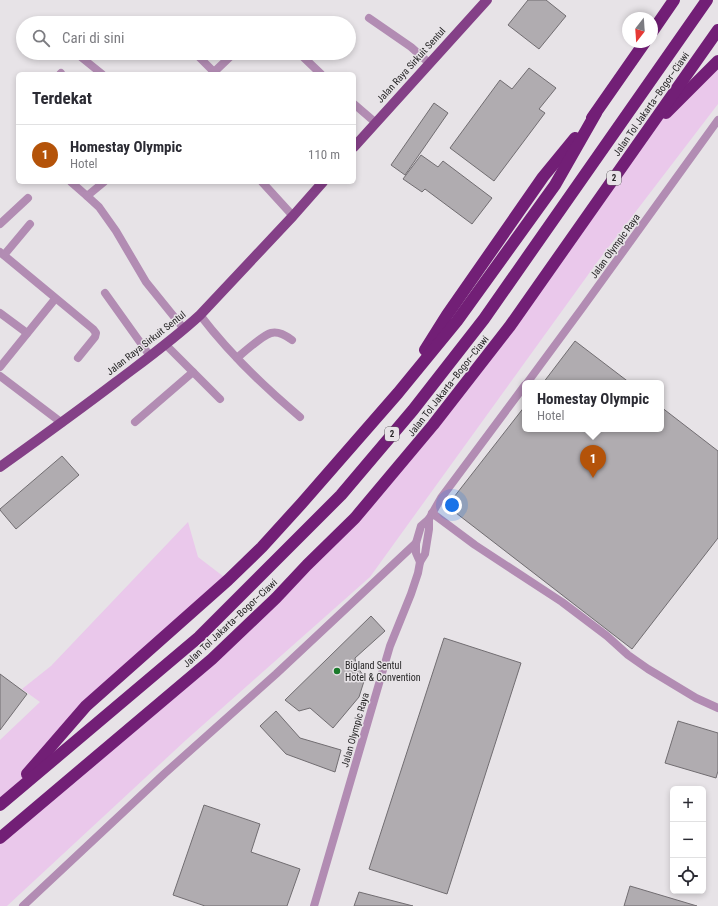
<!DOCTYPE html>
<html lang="id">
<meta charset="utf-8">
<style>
:root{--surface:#fff;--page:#f7f7f7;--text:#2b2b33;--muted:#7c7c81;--line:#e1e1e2;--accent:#b45309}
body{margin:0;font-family:"Roboto Condensed",sans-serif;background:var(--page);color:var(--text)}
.controls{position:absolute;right:12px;bottom:12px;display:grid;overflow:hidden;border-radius:6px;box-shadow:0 2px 6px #0003}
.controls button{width:36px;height:36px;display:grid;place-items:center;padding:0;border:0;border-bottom:1px solid var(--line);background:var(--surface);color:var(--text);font:20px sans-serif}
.compass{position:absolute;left:622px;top:12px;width:36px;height:36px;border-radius:50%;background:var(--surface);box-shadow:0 2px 6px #0003;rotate:197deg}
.you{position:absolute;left:452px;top:505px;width:14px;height:14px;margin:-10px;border:3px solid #fff;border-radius:50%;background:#1a73e8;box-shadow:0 0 0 6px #1a73e833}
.badge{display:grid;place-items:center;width:26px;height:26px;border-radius:50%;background:var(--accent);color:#fff;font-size:13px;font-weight:700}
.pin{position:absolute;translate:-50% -33px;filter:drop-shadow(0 1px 2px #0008)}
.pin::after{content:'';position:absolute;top:21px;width:14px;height:12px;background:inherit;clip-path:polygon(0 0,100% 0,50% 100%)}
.popup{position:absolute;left:522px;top:380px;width:142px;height:52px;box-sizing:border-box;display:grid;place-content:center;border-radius:6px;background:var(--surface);filter:drop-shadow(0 1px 3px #0005);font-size:13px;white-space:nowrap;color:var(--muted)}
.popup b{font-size:15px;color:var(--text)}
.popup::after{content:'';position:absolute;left:50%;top:100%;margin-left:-8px;border:8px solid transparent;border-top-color:var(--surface)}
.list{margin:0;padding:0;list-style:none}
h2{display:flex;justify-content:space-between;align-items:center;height:52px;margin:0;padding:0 16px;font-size:17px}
h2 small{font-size:13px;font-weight:400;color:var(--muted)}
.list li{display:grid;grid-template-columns:26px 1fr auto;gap:12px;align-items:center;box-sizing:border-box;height:60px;padding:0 16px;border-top:1px solid var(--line)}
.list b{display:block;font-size:15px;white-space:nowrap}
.list p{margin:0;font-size:13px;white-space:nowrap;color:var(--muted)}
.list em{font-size:13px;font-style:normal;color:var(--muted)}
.icon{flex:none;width:22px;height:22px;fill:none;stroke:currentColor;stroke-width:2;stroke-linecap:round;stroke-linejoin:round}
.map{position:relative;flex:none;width:718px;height:906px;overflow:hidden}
.search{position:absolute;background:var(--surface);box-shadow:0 2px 6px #0003;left:16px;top:16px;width:340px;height:44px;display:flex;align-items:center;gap:10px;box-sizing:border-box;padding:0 14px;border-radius:22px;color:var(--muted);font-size:15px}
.panel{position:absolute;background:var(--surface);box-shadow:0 2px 6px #0003;left:16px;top:72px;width:340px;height:112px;border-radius:6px}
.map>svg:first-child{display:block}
.green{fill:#eac8eb}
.building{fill:#b0acb0;stroke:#716d71}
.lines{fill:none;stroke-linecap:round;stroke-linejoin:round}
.minor{stroke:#b28cb3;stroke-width:8}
.primary{stroke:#844087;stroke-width:10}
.motorway{stroke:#721f76;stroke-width:12}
.poi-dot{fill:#1a7a2b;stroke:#e7e3e7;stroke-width:1.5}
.labels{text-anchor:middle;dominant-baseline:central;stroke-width:3;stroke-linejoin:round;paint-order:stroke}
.shield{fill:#e7e3e7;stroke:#615f61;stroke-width:1}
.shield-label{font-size:9px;font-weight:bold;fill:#272627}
.street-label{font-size:10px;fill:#272627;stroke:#e7e3e7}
.poi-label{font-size:10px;fill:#272627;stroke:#e7e3e7;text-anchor:start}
</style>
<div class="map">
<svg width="718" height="906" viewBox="0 0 718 906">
<rect width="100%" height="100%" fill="#e7e3e7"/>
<g class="green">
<path d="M718 61V104L598 261 370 577 186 740 7 906H0V838L276 598 433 425 644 135Z"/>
<path d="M188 522 198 557 228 580 86 706 0 805V740L40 702 22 689 51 666Z"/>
</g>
<g class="building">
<path d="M528 0H546L566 16 539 49 508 25Z"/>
<path d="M529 68 556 88 539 109 545 113 494 181 450 148 500 80 512 89Z"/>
<path d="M434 103 448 113 405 175 391 165Z"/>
<path d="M421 155 438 167 443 161 492 198 472 224 425 189 422 192 403 179Z"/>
<path d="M575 341 630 383H543Z"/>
<path d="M525 406V429H661V407L718 451V538L632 649 447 506Z"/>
<path d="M62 456 79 475 16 529 0 510V509Z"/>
<path d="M371 616 385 631 355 658 356 665 365 678 359 697 333 728 310 708 299 711 285 700Z"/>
<path d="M444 638 521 663 447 894 369 869Z"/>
<path d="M0 674 27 694 0 730Z"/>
<path d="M276 711 300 738 341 750 335 772 286 754 260 726Z"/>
<path d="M678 721 718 733V771L716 778 665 763Z"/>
<path d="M204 805 260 824 251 852 300 869 287 906H205L173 895Z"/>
<path d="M630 886 697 906H624Z"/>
<path d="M359 892 413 906H354Z"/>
</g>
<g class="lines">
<g class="minor">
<path d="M369 18 411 47 429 63"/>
<path d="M76 53 102 74"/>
<path d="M195 53 214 72"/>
<path d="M299 53 321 74"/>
<path d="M60 74 61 73"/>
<path d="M212 74 234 53"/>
<path d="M354 104 376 123"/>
<path d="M71 182 87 196 99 207 116 231 146 282 184 329"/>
<path d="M262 182 293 216"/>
<path d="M87 196 104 182"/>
<path d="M0 224 28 198"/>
<path d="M0 252 93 329 96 333 95 337 78 358"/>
<path d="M4 255 30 224"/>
<path d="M105 293 150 356"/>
<path d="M0 313 27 333"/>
<path d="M200 315C229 353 263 386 300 417"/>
<path d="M166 345 220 399"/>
<path d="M237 358C244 352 263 335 271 333 279 331 286 336 292 340"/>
<path d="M0 367 55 299"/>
<path d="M0 376 62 423"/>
<path d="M527 383 583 307 718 120"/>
<path d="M135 422 193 372"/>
<path d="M432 513 475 545 562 602 607 636 628 655 648 669 696 698 718 708"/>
<path d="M420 562 416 553V543L421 526 429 519 441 498 525 385"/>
<path d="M23 906 164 774 276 674 416 543"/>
<path d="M314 906 390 646 411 594 418 573 420 562 425 554 429 529V519"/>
</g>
<g class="primary">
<path d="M354 147 487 0"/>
<path d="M0 467C39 439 78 411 116 382 145 360 173 340 200 315L293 216 323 182"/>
</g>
<g class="motorway">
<path d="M652 32 674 0"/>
<path d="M666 113 718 61"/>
<path d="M592 118 645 42"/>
<path d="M425 350 447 315 543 177 575 138"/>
<path d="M27 774 86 706 228 580 262 547 302 503 398 393 457 321 555 185 596 113"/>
<path d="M0 805 199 637 341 495 413 410 484 319 707 0"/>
<path d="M0 838 212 659 276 598 307 565 355 518 433 425 510 326 718 30"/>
</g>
</g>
<circle class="poi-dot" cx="337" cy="671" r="4"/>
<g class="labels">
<g class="shield">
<rect x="607" y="171" width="14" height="14" rx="3"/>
<rect x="385" y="427" width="14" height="14" rx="3"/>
</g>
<g class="shield-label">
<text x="614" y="178">2</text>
<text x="392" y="434">2</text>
</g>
<g class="street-label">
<text transform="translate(411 65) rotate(-48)">Jalan Raya Sirkuit Sentul</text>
<text transform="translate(651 104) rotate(-55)">Jalan Tol Jakarta–Bogor–Ciawi</text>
<text transform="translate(615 246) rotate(-54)">Jalan Olympic Raya</text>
<text transform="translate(146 343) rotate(-38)">Jalan Raya Sirkuit Sentul</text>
<text transform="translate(448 386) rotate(-52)">Jalan Tol Jakarta–Bogor–Ciawi</text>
<text transform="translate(230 623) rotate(-43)">Jalan Tol Jakarta–Bogor–Ciawi</text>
<text transform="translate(355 730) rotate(-74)">Jalan Olympic Raya</text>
</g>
<g class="poi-label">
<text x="345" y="665">Bigland Sentul<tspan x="345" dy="12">Hotel &amp; Convention</tspan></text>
</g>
</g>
</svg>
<div class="controls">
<button>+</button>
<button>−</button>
<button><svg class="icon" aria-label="locate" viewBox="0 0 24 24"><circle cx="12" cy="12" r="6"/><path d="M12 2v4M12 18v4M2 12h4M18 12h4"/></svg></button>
</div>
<svg class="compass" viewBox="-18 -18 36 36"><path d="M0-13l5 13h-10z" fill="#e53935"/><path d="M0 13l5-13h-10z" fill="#7c7c81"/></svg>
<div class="you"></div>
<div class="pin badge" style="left:593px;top:478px">1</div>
<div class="popup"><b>Homestay Olympic</b>Hotel</div>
<div class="search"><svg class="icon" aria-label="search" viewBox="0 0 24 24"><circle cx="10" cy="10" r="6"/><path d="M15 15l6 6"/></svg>Cari di sini</div>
<section class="panel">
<h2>Terdekat<small></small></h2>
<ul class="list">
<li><span class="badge">1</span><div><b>Homestay Olympic</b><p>Hotel</p></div><em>110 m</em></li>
</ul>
</section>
</div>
